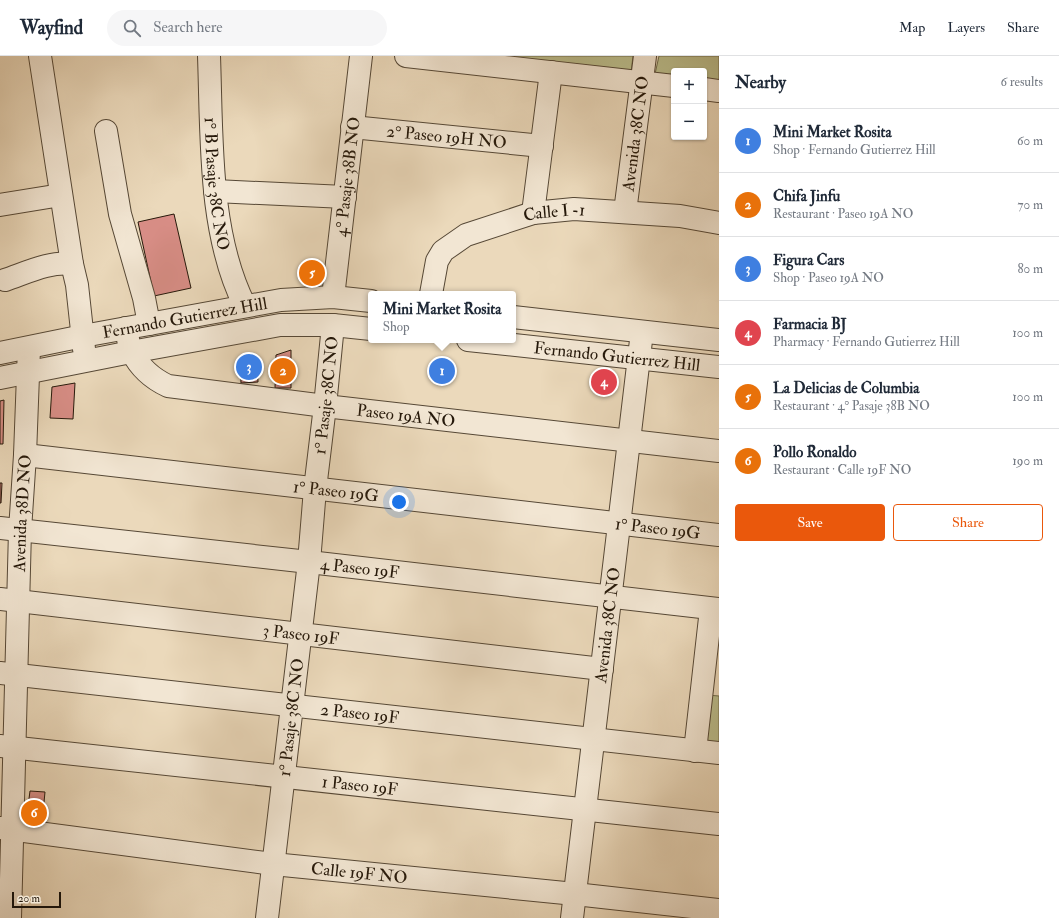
<!DOCTYPE html>
<meta charset="utf-8">
<style>
:root{--surface:#fff;--page:#f6f6f7;--text:#1f2937;--muted:#747a83;--line:#e0e1e3;--accent:#ea580c}
body{margin:0;font-family:"IM FELL Double Pica",serif;background:var(--page);color:var(--text)}
.controls{position:absolute;right:12px;top:12px;display:grid;overflow:hidden;border-radius:4px;box-shadow:0 1px 3px #0004}
.controls button{width:36px;height:36px;display:grid;place-items:center;padding:0;border:0;border-bottom:1px solid var(--line);background:var(--surface);color:var(--text);font:20px sans-serif}
.scale{position:absolute;left:12px;bottom:10px;width:49px;box-sizing:border-box;padding-left:4px;border:2px solid #25180a;border-top:0;font-size:11px;line-height:14px;white-space:nowrap;color:#25180a;-webkit-text-stroke:3px #f2e6d3;paint-order:stroke}
.you{position:absolute;left:399px;top:446px;width:14px;height:14px;margin:-10px;border:3px solid #fff;border-radius:50%;background:#1a73e8;box-shadow:0 0 0 6px #1a73e833}
.badge{display:grid;place-items:center;width:26px;height:26px;border-radius:50%;background:var(--accent);color:#fff;font-size:13px;font-weight:700}
.pin{position:absolute;translate:-50% -50%;border:2px solid #fff;box-shadow:0 1px 4px #0006}
.popup{position:absolute;left:368px;top:235px;width:148px;height:52px;box-sizing:border-box;display:grid;place-content:center;border-radius:4px;background:var(--surface);filter:drop-shadow(0 1px 3px #0005);font-size:13px;white-space:nowrap;color:var(--muted)}
.popup b{font-size:15px;color:var(--text)}
.popup::after{content:'';position:absolute;left:50%;top:100%;margin-left:-8px;border:8px solid transparent;border-top-color:var(--surface)}
.list{margin:0;padding:0;list-style:none}
h2{display:flex;justify-content:space-between;align-items:center;height:52px;margin:0;padding:0 16px;font-size:17px}
h2 small{font-size:13px;font-weight:400;color:var(--muted)}
.list li{display:grid;grid-template-columns:26px 1fr auto;gap:12px;align-items:center;box-sizing:border-box;height:64px;padding:0 16px;border-top:1px solid var(--line)}
.list b{display:block;font-size:15px;white-space:nowrap}
.list p{margin:0;font-size:13px;white-space:nowrap;color:var(--muted)}
.list em{font-size:13px;font-style:normal;color:var(--muted)}
.actions{display:flex;gap:8px;padding:12px 16px}
.actions a{flex:1;padding:9px 0;border:1px solid var(--accent);border-radius:4px;text-align:center;font-size:14px;color:var(--accent)}
.actions .main{background:var(--accent);color:#fff}
.icon{flex:none;width:22px;height:22px;fill:none;stroke:currentColor;stroke-width:2;stroke-linecap:round;stroke-linejoin:round}
.map{position:relative;flex:none;width:719px;height:862px;overflow:hidden}
header{display:flex;align-items:center;gap:24px;box-sizing:border-box;height:56px;padding:0 20px;background:var(--surface);border-bottom:1px solid var(--line)}
header strong{font-size:19px}
nav{display:flex;gap:22px;margin-inline-start:auto;font-size:14px}
.search{width:280px;height:36px;background:var(--page);display:flex;align-items:center;gap:10px;box-sizing:border-box;padding:0 14px;border-radius:22px;color:var(--muted);font-size:15px}
main{display:flex}
aside{flex:1;background:var(--surface)}
.map>svg:first-child{display:block}
.green{fill:#bbbe8d;stroke:#706b4c}
.building{fill:#d98e87;stroke:#25180a}
.lines{fill:none;stroke-linecap:round;stroke-linejoin:round}
.minor-casing{stroke:#564836;stroke-width:24}
.minor{stroke:#f2e6d3;stroke-width:22}
.labels{text-anchor:middle;dominant-baseline:central;stroke-width:3.5;stroke-linejoin:round;paint-order:stroke}
.street-label{font-size:17px;fill:#25180a;stroke:#f2e6d3}
</style>
<header>
<strong>Wayfind</strong>
<div class="search"><svg class="icon" aria-label="search" viewBox="0 0 24 24"><circle cx="10" cy="10" r="6"/><path d="M15 15l6 6"/></svg>Search here</div>
<nav><a>Map</a><a>Layers</a><a>Share</a></nav>
</header>
<main>
<div class="map">
<svg width="719" height="862" viewBox="0 0 719 862">
<rect width="100%" height="100%" fill="#ebd9bb"/>
<filter id="stains"><feTurbulence type="fractalNoise" baseFrequency=".005" numOctaves="4"/><feColorMatrix values="0 0 0 0 .2 0 0 0 0 .09 0 0 0 0 .02 0 0 0 .5 -.17"/></filter>
<radialGradient id="worn" r=".72"><stop offset=".6" stop-color="#630" stop-opacity="0"/><stop offset="1" stop-color="#630" stop-opacity=".3"/></radialGradient>
<g class="green">
<path d="M472 0H633L631 17Z"/>
<path d="M659 0H719V26L704 24V15H674V20L655 18Z"/>
<path d="M707 639 719 640V688L702 686Z"/>
</g>
<g class="building">
<path d="M174 158 191 232 154 240 138 166Z"/>
<path d="M321 209 322 224 303 225 302 211Z"/>
<path d="M291 294V332H275L276 299Z"/>
<path d="M257 305 258 326 241 327 240 306Z"/>
<path d="M75 327 73 363 50 362 52 331Z"/>
<path d="M4 344 3 388H0V345Z"/>
<path d="M0 427H2L1 447H0Z"/>
<path d="M30 735 45 736 42 767 26 766Z"/>
</g>
<g class="lines">
<defs>
<g id="minor">
<path d="M40 0 72 208 77 229 84 293"/>
<path id="s1" d="M209 0C212 80 208 177 245 250"/>
<path d="M406 0 674 30"/>
<path d="M704 33 719 35"/>
<path id="s2" d="M352 71 542 90"/>
<path d="M106 75 120 158 144 242 149 268"/>
<path d="M215 135 345 141"/>
<path d="M0 149 61 139"/>
<path id="s3" d="M625 156 645 0"/>
<path d="M533 157 551 16"/>
<path d="M5 224C26 217 50 205 72 208"/>
<path id="s4" d="M431 238 437 205 443 195 466 179 533 157 574 153 680 160 719 167"/>
<path id="s5" d="M333 241 361 0"/>
<path d="M513 261 719 284"/>
<path id="s6" d="M126 272C128 280 128 290 132 296 140 312 153 323 168 330L325 350 719 395"/>
<path id="s7" d="M468 284 719 311"/>
<path id="s8" d="M0 297 83 280 281 244 333 241 371 245"/>
<path d="M0 322 131 296 280 269H333L371 273"/>
<path id="s9" d="M25 399 719 479"/>
<path id="s10" d="M0 472 309 506 719 553"/>
<path id="s11" d="M0 543 602 613"/>
<path id="s12" d="M0 617 719 697"/>
<path id="s13" d="M0 690 719 768"/>
<path d="M695 695 711 553"/>
<path id="s14" d="M0 772 273 808 575 838 719 854"/>
<path id="s15" d="M10 862 20 474 25 399 29 292"/>
<path id="s16" d="M267 862 309 506 315 433 325 350 333 269"/>
<path id="s17" d="M572 862 642 276"/>
</g>
</defs>
<use href="#minor" class="minor-casing"/>
<use href="#minor" class="minor"/>
</g>
<g class="labels">
<g class="street-label">
<text stroke="none"><textPath href="#s3" startOffset="79">Avenida 38C NO</textPath></text>
<text stroke="none"><textPath href="#s2" startOffset="95">2° Paseo 19H NO</textPath></text>
<text stroke="none"><textPath href="#s5" startOffset="121">4° Pasaje 38B NO</textPath></text>
<text stroke="none"><textPath href="#s1" startOffset="128">1° B Pasaje 38C NO</textPath></text>
<text stroke="none"><textPath href="#s4" startOffset="165">Calle I -1</textPath></text>
<text stroke="none"><textPath href="#s8" startOffset="188">Fernando Gutierrez Hill</textPath></text>
<text stroke="none"><textPath href="#s7" startOffset="150">Fernando Gutierrez Hill</textPath></text>
<text stroke="none"><textPath href="#s16" startOffset="526">1° Pasaje 38C NO</textPath></text>
<text stroke="none"><textPath href="#s6" startOffset="315">Paseo 19A NO</textPath></text>
<text stroke="none"><textPath href="#s9" startOffset="313">1° Paseo 19G</textPath></text>
<text stroke="none"><textPath href="#s15" startOffset="405">Avenida 38D NO</textPath></text>
<text stroke="none"><textPath href="#s9" startOffset="637">1° Paseo 19G</textPath></text>
<text stroke="none"><textPath href="#s10" startOffset="362">4 Paseo 19F</textPath></text>
<text stroke="none"><textPath href="#s17" startOffset="295">Avenida 38C NO</textPath></text>
<text stroke="none"><textPath href="#s11" startOffset="303">3 Paseo 19F</textPath></text>
<text stroke="none"><textPath href="#s12" startOffset="362">2 Paseo 19F</textPath></text>
<text stroke="none"><textPath href="#s16" startOffset="202">1° Pasaje 38C NO</textPath></text>
<text stroke="none"><textPath href="#s13" startOffset="362">1 Paseo 19F</textPath></text>
<text stroke="none"><textPath href="#s14" startOffset="362">Calle 19F NO</textPath></text>
</g>
</g>
<rect width="100%" height="100%" filter="url(#stains)"/>
<rect width="100%" height="100%" fill="url(#worn)"/>
</svg>
<div class="controls">
<button>+</button>
<button>−</button>
</div>
<div class="scale">20 m</div>
<div class="you"></div>
<div class="pin badge" style="left:442px;top:315px;background:#3f7fe0">1</div>
<div class="popup"><b>Mini Market Rosita</b>Shop</div>
<div class="pin badge" style="left:283px;top:315px;background:#e8710a">2</div>
<div class="pin badge" style="left:249px;top:311px;background:#3f7fe0">3</div>
<div class="pin badge" style="left:604px;top:326px;background:#e0444e">4</div>
<div class="pin badge" style="left:312px;top:217px;background:#e8710a">5</div>
<div class="pin badge" style="left:34px;top:757px;background:#e8710a">6</div>
</div>
<aside>
<h2>Nearby<small>6 results</small></h2>
<ul class="list">
<li><span class="badge" style="background:#3f7fe0">1</span><div><b>Mini Market Rosita</b><p>Shop · Fernando Gutierrez Hill</p></div><em>60 m</em></li>
<li><span class="badge" style="background:#e8710a">2</span><div><b>Chifa Jinfu</b><p>Restaurant · Paseo 19A NO</p></div><em>70 m</em></li>
<li><span class="badge" style="background:#3f7fe0">3</span><div><b>Figura Cars</b><p>Shop · Paseo 19A NO</p></div><em>80 m</em></li>
<li><span class="badge" style="background:#e0444e">4</span><div><b>Farmacia BJ</b><p>Pharmacy · Fernando Gutierrez Hill</p></div><em>100 m</em></li>
<li><span class="badge" style="background:#e8710a">5</span><div><b>La Delicias de Columbia</b><p>Restaurant · 4° Pasaje 38B NO</p></div><em>100 m</em></li>
<li><span class="badge" style="background:#e8710a">6</span><div><b>Pollo Ronaldo</b><p>Restaurant · Calle 19F NO</p></div><em>190 m</em></li>
</ul>
<div class="actions"><a class="main">Save</a><a>Share</a></div>
</aside>
</main>
